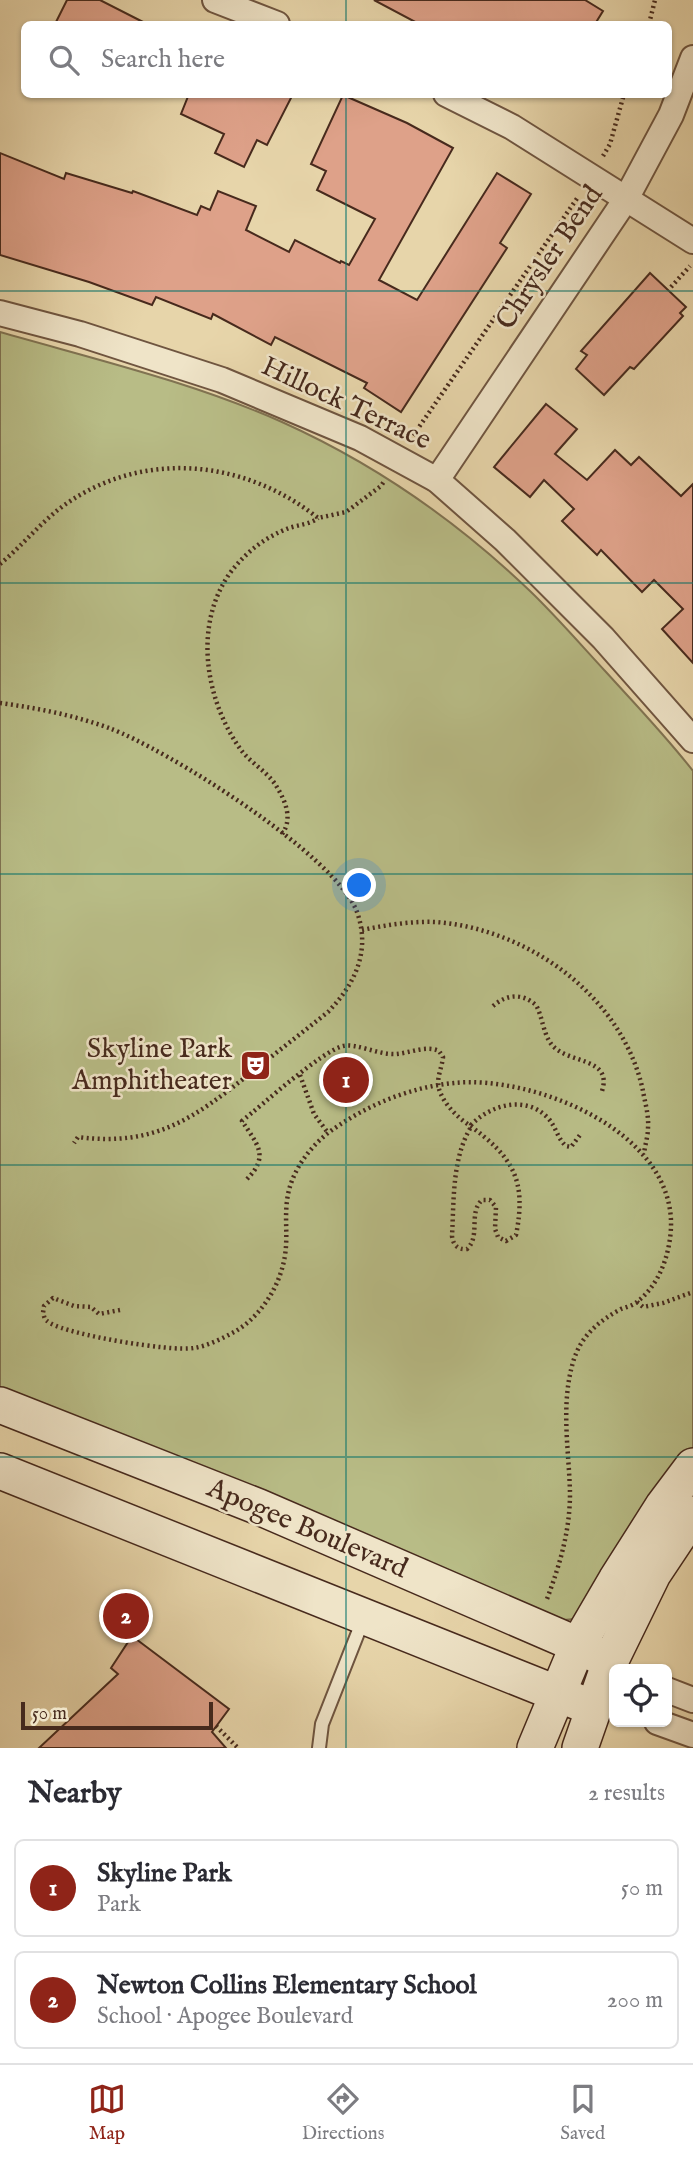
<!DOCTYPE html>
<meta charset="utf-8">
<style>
:root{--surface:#fff;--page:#f7f7f7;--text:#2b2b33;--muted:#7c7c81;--line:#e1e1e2;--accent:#8f2418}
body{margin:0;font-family:"IM FELL English",serif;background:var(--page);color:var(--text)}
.controls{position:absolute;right:21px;bottom:21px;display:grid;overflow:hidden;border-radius:10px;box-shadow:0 2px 5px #0004}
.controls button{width:63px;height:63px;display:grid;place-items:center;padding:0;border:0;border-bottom:2px solid var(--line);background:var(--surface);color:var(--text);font:35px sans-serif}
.scale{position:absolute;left:21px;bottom:18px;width:192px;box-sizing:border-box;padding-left:7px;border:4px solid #472a1d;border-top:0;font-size:19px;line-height:24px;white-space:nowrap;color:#472a1d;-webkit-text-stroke:5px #efe4c8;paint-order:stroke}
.you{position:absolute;left:360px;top:886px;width:24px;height:24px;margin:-18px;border:5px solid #fff;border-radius:50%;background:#1a73e8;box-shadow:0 0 0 10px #1a73e833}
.badge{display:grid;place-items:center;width:46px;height:46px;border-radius:50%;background:var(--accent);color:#fff;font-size:23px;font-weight:700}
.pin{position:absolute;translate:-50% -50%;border:4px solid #fff;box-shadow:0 2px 7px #0006}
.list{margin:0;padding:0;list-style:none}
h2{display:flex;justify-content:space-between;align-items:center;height:91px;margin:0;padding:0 28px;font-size:30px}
h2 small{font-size:23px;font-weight:400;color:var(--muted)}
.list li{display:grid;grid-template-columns:46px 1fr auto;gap:21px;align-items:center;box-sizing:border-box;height:98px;margin:0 14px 14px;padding:0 14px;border:2px solid var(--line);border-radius:10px}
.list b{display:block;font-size:26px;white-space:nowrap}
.list p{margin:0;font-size:23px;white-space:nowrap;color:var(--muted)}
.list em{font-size:23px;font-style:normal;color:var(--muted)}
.icon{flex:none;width:38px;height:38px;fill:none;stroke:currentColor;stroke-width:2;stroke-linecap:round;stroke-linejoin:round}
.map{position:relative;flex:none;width:693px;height:1748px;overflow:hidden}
.search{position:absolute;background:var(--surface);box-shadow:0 2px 5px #0004;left:21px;right:21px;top:21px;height:77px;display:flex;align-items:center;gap:18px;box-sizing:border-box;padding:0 24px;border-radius:10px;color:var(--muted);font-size:26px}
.sheet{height:315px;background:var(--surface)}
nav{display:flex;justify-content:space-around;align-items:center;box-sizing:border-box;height:98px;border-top:2px solid var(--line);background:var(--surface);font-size:19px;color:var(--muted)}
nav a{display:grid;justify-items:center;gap:4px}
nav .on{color:var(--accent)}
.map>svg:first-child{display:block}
.green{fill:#b8bc86;stroke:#807352;stroke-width:2}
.building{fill:#dea189;stroke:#472a1d;stroke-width:2}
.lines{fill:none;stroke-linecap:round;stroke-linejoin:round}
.lane-casing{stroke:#6f5540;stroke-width:16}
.street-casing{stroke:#6f5540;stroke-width:28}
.secondary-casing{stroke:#472a1d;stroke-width:38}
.path{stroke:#472a1d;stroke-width:4.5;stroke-dasharray:2 3.5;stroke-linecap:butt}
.lane{stroke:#efe4c8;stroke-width:12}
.street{stroke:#efe4c8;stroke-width:24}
.secondary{stroke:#efe4c8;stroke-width:35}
.grid{fill:none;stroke:#0f766e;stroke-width:2;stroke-opacity:0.55}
.labels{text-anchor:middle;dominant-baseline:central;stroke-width:5;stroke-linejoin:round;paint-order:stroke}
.street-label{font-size:28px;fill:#472a1d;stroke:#efe4c8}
.poi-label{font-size:28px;fill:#472a1d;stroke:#efe4c8;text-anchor:end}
</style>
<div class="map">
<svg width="693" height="1748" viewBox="0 0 693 1748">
<rect width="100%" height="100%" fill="#e7d5aa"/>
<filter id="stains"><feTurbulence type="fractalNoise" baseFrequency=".00286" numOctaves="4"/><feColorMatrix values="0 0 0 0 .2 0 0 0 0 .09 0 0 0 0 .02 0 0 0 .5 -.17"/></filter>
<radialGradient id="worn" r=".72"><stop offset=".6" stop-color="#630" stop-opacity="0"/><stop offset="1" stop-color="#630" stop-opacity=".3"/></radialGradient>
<path class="green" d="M0 332C94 359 192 382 282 422 373 463 458 522 530 591 556 616 581 645 606 672 635 704 666 736 693 771V1450L574 1619 564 1620 0 1389Z"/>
<g class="building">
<path d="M67 0H100L147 24H55Z"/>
<path d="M374 0H585L603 11 595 24H419Z"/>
<path d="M189 94H293L267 145 257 140 244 167 215 153 224 134 181 114Z"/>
<path d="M343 95 407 123 453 148 379 280 417 300 497 173 531 194 500 243 507 248 401 412 364 388 367 383 275 337 271 345 213 314 211 319 156 297 152 305 89 282 0 255V153L64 179 66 173 132 193 133 191 197 215 201 206 210 210 218 191 256 206 246 230 289 252 295 240 340 263 341 261 349 265 375 219 317 190 326 171 311 164Z"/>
<path d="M650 273 686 307 680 313 683 316 634 369 630 367 604 395 576 369 587 355 581 351Z"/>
<path d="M546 404 577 429 555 454 587 480 615 450 631 465 639 457 681 496 693 484V663L662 629 683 609 654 580 642 592 601 550 597 555 562 521 574 509 544 480 530 497 494 467Z"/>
<path d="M132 1636 229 1709 212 1732 226 1748H39L118 1674 111 1668Z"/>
</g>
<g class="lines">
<defs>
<path id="lane" d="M319 1748 322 1724 363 1620"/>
<g id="street">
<path d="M215 0 277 24"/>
<path d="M446 94 512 127 693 241"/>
<path d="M0 313 80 334 222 380 360 438 437 480 505 540 603 638 693 740"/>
<path d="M437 480 626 199 671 115 693 58"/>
<path d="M667 1690 693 1700"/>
<path d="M657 1722 693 1735"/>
</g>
<g id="secondary">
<path d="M0 1405 259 1507 578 1645 610 1662"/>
<path d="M0 1471 593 1708"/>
<path d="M535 1748 578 1645 616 1580 663 1506 693 1466"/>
<path d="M580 1748 610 1662 653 1574 693 1514"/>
</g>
</defs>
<use href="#lane" class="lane-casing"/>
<use href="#street" class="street-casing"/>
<use href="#secondary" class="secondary-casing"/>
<g class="path">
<path d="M649 24 655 0"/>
<path d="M603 156 610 144 624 94"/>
<path d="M671 287 690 266"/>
<path d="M410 440 578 197"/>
<path d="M0 564C22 546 40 523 63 506 142 449 244 459 318 518L346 512 381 486 385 480"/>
<path d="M0 703C37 708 73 715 109 728 166 749 336 855 357 912 371 951 355 984 328 1012 303 1032 277 1052 252 1072 194 1118 156 1147 78 1137L74 1143"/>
<path d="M282 834C294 818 284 798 275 784 266 771 251 763 241 750 205 700 193 625 230 573 245 553 265 537 289 528 298 525 311 524 318 518"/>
<path d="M362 930C386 925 412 921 436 922 529 929 623 997 643 1091 645 1103 649 1115 648 1128 648 1136 645 1145 644 1154"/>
<path d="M493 1006C507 994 522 993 536 1005 543 1018 543 1034 552 1045 568 1064 613 1057 602 1091"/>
<path d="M300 1075 314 1114 328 1133"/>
<path d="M247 1179C270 1156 257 1144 242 1121 262 1105 322 1051 343 1046 357 1043 378 1055 396 1054 410 1053 426 1045 439 1051L443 1057C442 1068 436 1078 439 1089 443 1103 457 1117 469 1125 513 1157 527 1180 516 1235L506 1241 498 1237 495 1229 496 1207 490 1200H482C468 1213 481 1236 467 1249 458 1250 453 1245 452 1236 454 1200 452 1158 471 1127V1125C490 1105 525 1095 547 1117 556 1126 557 1138 566 1146L571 1147 580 1135"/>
<path d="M637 1302 643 1307 663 1303 693 1292"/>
<path d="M120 1310 99 1314 91 1307 74 1306 53 1298 44 1306 43 1313C45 1319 44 1319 50 1323 70 1335 170 1352 194 1348 208 1346 223 1338 236 1331 265 1313 284 1279 286 1246 287 1231 285 1216 287 1201 290 1172 311 1144 335 1128 370 1104 411 1087 454 1083 534 1075 674 1131 671 1227 670 1253 660 1284 638 1301 634 1305 627 1307 621 1309 599 1321 582 1335 574 1359 560 1403 569 1449 570 1493 570 1531 560 1564 547 1599"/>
<path d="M216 1726 238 1748"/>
</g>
<use href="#lane" class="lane"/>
<use href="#street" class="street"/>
<use href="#secondary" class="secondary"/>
</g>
<path class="grid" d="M346 0V24M346 94V1748M0 291H693M0 583H693M0 874H693M0 1165H693M0 1457H693"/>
<defs>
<symbol id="theatre-square" viewBox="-11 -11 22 22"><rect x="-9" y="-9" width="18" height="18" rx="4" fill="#8f2418" stroke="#efe4c8"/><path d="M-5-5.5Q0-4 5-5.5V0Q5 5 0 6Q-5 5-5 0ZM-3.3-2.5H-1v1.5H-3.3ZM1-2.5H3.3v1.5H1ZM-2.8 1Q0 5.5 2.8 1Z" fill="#fff"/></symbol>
</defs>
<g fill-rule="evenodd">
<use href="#theatre-square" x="238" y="1048" width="35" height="35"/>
</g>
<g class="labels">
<g class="street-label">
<text transform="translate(550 258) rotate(-56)">Chrysler Bend</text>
<text transform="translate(346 404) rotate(25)">Hillock Terrace</text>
<text transform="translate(307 1529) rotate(23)">Apogee Boulevard</text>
</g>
<g class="poi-label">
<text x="232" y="1049">Skyline Park<tspan x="232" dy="32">Amphitheater</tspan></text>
</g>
</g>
<rect width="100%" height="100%" filter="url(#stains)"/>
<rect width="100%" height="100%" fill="url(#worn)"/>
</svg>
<div class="controls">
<button><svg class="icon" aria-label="locate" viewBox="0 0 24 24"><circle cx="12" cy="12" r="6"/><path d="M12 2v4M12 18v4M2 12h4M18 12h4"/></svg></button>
</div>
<div class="scale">50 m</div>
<div class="you"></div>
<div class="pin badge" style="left:346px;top:1080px">1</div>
<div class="pin badge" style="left:126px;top:1616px">2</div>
<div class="search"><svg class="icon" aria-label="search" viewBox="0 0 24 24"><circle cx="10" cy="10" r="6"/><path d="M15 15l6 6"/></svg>Search here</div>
</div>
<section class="sheet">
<h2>Nearby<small>2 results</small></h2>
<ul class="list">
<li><span class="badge">1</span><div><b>Skyline Park</b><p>Park</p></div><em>50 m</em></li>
<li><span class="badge">2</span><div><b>Newton Collins Elementary School</b><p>School · Apogee Boulevard</p></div><em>200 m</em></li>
</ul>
</section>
<nav>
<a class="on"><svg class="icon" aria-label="map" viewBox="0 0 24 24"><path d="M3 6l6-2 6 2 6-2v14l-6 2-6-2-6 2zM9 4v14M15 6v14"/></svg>Map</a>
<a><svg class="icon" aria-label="directions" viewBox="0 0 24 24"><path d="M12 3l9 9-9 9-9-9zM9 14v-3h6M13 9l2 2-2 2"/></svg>Directions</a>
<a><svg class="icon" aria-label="saved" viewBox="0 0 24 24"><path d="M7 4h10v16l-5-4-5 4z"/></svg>Saved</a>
</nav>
